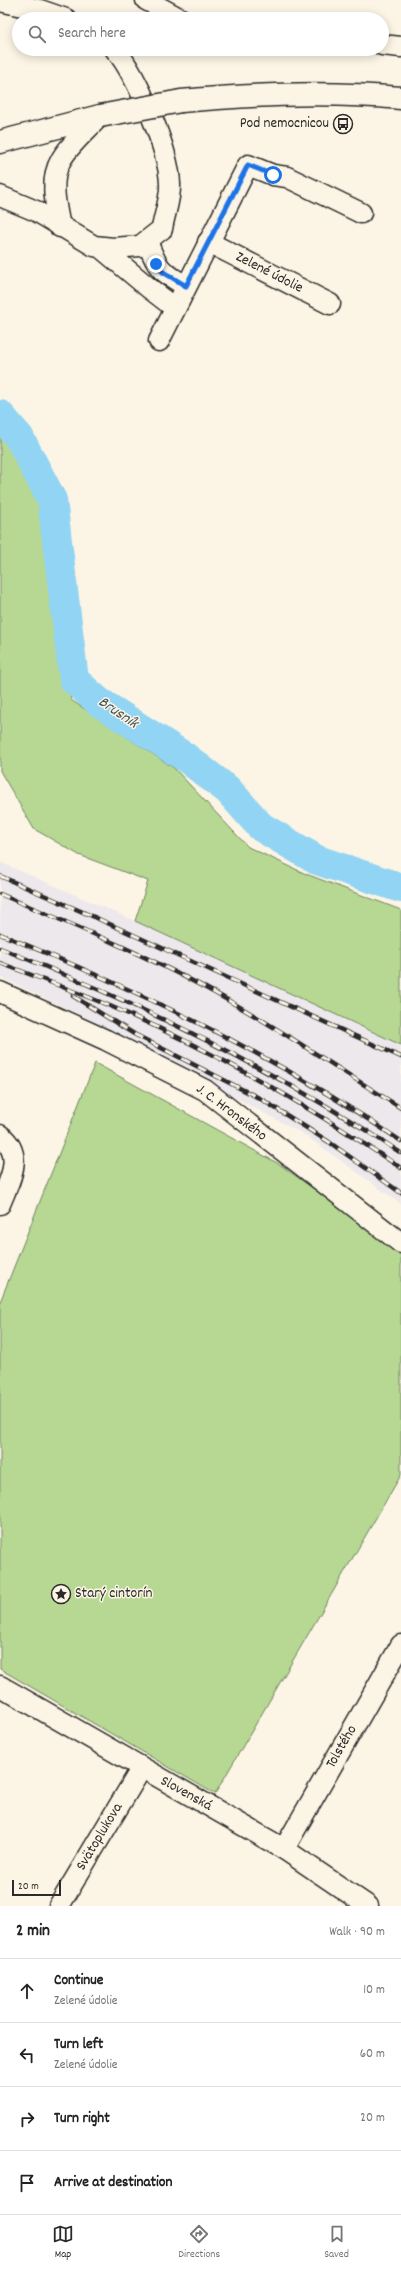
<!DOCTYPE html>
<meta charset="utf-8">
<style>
:root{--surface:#fff;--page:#f2f2f2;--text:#222;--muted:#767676;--line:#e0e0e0;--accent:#2b2b2b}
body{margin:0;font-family:Dekko,sans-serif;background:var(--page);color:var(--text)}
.scale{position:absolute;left:12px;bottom:10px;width:49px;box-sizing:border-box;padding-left:4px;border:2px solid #2b2b2b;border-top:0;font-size:11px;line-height:14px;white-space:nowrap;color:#2b2b2b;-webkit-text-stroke:3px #fcf5e5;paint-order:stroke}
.stop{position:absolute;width:12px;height:12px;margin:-9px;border:3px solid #1a73e8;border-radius:50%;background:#fff}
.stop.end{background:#1a73e8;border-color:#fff;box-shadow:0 1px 4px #0008}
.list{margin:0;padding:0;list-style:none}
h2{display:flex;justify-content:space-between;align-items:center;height:52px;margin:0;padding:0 16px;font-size:17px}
h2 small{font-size:13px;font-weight:400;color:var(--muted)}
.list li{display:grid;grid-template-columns:26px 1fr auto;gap:12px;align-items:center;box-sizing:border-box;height:64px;padding:0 16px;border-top:1px solid var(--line)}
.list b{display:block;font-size:15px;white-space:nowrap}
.list p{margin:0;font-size:13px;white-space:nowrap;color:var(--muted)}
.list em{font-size:13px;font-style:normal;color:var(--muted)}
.icon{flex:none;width:22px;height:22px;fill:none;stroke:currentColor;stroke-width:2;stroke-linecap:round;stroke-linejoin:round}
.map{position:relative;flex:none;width:401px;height:1906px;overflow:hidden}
.search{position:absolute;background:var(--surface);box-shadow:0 2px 10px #0003;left:12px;right:12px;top:12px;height:44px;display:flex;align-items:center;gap:10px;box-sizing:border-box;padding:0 14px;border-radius:22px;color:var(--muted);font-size:15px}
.sheet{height:308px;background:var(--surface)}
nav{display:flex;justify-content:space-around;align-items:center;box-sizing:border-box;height:56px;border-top:1px solid var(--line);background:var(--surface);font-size:11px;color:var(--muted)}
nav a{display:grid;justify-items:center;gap:2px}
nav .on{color:var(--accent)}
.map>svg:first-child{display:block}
.built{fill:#ede8ec}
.green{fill:#b6d893;stroke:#70825f}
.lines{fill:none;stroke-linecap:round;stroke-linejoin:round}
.river{stroke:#92d4f3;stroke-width:30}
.street-casing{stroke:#2b2b2b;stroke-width:23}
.secondary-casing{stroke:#2b2b2b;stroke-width:25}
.street{stroke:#fcf5e5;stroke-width:20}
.secondary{stroke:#fcf5e5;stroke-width:22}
.rail-casing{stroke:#2b2b2b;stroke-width:4.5}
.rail{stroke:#fcf5e5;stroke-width:3;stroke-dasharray:9;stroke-linecap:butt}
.secondary-bridge-casing{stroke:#2b2b2b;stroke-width:25;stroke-linecap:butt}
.secondary-bridge{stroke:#fcf5e5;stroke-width:22}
.route{stroke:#1a73e8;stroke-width:5}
.labels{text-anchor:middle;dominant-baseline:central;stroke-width:3;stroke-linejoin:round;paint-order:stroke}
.poi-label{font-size:15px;fill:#2b2b2b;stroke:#fcf5e5;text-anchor:end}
.street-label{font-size:15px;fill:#2b2b2b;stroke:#fcf5e5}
.water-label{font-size:16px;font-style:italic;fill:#45555d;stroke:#fcf5e5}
</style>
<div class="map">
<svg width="401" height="1906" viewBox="0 0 401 1906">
<rect width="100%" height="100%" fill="#fcf5e5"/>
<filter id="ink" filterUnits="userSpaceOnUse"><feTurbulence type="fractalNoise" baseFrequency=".025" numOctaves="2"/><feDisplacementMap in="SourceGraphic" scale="8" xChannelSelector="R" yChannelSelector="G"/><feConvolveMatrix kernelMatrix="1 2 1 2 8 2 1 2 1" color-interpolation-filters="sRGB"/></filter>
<g filter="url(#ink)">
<path class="built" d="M0 862 135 921 401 1045V1204L305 1135 90 1020 0 977Z"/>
<g class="green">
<path d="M0 433 42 483 71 700 174 768 248 847 306 874 401 910V1045L135 921 148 881 79 855 34 829 0 771Z"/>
<path d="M95 1063 279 1164 401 1251V1475L215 1794 0 1669V1302Z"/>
</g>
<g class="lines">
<path class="river" d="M0 415 19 437 52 500 74 680 99 702 185 757 228 790 261 827 317 860 401 888"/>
<defs>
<g id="street">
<path d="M146 0 181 19"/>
<path d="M0 1 40 10 66 19"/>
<path d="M382 45 401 47"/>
<path d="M0 196 36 211 94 246 113 248 140 246 162 229C164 215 171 198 170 184 169 149 137 76 115 49"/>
<path d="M60 227C56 206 49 180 61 160 69 145 88 129 100 116"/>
<path d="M147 241C157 268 160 271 186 286"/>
<path d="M208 242 330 304"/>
<path d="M100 247 149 288 175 308"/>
<path d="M159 341 248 165 273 175 287 177 361 213"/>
<path d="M0 992 106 1040 205 1090 401 1243"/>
<path d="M0 1135C25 1155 10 1179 0 1204"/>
<path d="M0 1686 284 1849 368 1906"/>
<path d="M284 1849 401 1645"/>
<path d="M59 1906 141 1769"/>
</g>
<g id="secondary">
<path d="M181 101C255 94 327 91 401 98"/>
<path d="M0 142 100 116"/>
</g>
</defs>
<use href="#street" class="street-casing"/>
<use href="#secondary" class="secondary-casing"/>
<use href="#street" class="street"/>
<use href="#secondary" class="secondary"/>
<defs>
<g id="rail">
<path d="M0 876 92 916 401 1057"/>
<path d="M0 894C68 923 137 951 202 986 270 1022 335 1067 401 1108"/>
<path d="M0 934C140 991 276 1056 401 1141"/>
<path d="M0 948C140 1004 275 1069 401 1153"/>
<path d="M0 963C37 977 74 991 110 1006 213 1050 309 1106 401 1168"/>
<path d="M73 996 134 1034 261 1099 329 1142 401 1193"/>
</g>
</defs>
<use href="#rail" class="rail-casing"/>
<use href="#rail" class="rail"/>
<defs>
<path id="secondary-bridge" d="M100 116 181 101"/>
</defs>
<use href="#secondary-bridge" class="secondary-bridge-casing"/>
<use href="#secondary-bridge" class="secondary-bridge"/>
</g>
</g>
<g class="lines" filter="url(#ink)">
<path class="route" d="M156 264 163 272 186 286 248 165 273 175"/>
</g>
<defs>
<symbol id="bus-ring" viewBox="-11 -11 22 22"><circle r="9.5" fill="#fcf5e5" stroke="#2b2b2b" stroke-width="1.5"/><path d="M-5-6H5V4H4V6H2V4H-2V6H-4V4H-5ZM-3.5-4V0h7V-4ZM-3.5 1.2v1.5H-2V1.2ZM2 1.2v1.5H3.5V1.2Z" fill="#2b2b2b"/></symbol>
<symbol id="sight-ring" viewBox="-11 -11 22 22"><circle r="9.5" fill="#fcf5e5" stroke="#2b2b2b" stroke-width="1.5"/><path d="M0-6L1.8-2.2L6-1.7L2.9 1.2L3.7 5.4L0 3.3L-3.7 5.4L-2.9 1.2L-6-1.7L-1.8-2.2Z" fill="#2b2b2b"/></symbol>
</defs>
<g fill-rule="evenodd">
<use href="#bus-ring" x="332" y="113" width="22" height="22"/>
<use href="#sight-ring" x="50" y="1583" width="22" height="22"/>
</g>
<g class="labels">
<g class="poi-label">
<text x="329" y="124">Pod nemocnicou</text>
<text x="75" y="1594" text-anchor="start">Starý cintorín</text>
</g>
<g class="street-label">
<text transform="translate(269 273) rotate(27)">Zelené údolie</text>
<text transform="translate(231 1113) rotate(37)">J. C. Hronského</text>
<text transform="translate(342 1747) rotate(-60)">Tolstého</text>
<text transform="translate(186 1794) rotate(29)">Slovenská</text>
<text transform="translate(100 1837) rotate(-59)">Svätoplukova</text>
</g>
<g class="water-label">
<text transform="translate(118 713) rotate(34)">Brusník</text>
</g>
</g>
</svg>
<div class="scale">20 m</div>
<div class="stop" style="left:273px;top:175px"></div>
<div class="stop end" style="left:156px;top:264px"></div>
<div class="search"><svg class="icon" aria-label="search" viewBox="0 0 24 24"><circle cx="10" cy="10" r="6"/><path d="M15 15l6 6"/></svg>Search here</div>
</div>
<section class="sheet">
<h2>2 min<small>Walk · 90 m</small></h2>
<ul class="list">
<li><svg class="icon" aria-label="ahead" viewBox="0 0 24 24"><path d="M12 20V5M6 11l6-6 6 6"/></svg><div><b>Continue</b><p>Zelené údolie</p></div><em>10 m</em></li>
<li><svg class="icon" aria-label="left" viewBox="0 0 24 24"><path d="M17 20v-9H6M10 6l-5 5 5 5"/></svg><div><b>Turn left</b><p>Zelené údolie</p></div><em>60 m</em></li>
<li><svg class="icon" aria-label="right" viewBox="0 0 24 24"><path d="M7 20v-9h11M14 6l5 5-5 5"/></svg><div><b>Turn right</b></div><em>20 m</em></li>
<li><svg class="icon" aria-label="arrive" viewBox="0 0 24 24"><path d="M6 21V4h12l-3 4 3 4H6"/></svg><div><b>Arrive at destination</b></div></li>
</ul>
</section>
<nav>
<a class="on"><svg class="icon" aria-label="map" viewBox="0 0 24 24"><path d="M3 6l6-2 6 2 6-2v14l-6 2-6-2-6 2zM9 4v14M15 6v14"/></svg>Map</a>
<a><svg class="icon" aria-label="directions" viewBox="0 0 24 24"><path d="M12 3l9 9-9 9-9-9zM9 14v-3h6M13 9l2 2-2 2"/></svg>Directions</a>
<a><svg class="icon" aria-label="saved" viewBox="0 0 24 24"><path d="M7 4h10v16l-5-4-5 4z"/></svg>Saved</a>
</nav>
